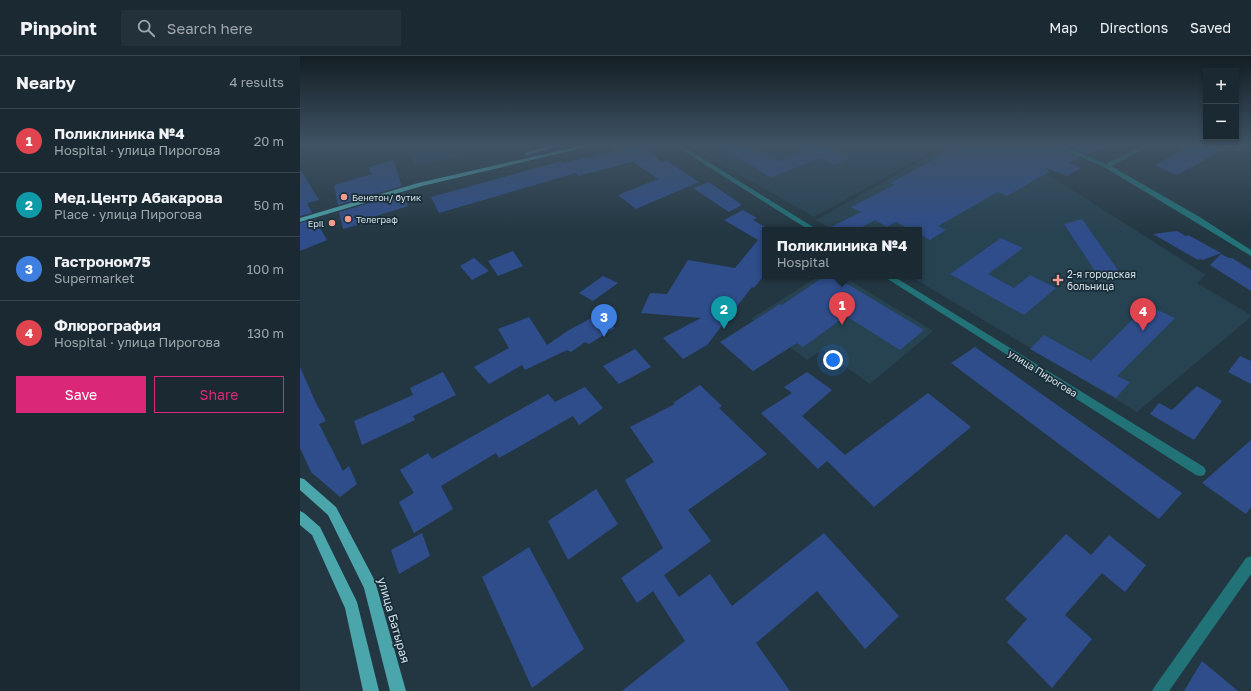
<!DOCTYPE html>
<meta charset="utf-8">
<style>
:root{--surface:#1a2932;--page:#23313a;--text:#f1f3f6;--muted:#9fa6ac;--line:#38454d;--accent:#db2777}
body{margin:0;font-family:"Golos Text",sans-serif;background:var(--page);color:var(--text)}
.controls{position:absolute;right:12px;top:12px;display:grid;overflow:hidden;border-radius:0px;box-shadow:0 2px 6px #0003}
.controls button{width:36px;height:36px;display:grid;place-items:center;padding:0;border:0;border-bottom:1px solid var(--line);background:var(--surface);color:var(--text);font:20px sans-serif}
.you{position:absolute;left:533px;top:304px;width:14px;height:14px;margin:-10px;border:3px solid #fff;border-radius:50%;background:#1a73e8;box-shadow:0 0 0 6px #1a73e833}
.badge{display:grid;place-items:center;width:26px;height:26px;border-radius:50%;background:var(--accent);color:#fff;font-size:13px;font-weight:700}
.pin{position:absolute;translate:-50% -33px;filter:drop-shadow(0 1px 2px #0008)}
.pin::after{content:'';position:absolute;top:21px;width:14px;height:12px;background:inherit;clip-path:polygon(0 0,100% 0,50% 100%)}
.popup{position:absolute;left:462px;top:171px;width:160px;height:52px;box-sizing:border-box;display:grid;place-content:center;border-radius:0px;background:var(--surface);filter:drop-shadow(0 1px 3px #0005);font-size:13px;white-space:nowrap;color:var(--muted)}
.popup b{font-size:15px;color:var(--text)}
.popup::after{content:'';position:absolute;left:50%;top:100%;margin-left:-8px;border:8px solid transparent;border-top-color:var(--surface)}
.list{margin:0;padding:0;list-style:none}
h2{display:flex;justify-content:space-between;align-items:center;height:52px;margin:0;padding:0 16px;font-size:17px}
h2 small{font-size:13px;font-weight:400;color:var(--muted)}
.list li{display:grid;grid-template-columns:26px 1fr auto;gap:12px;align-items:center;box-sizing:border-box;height:64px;padding:0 16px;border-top:1px solid var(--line)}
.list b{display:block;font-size:15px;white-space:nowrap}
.list p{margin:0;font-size:13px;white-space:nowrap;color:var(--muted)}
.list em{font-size:13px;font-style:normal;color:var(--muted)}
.actions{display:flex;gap:8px;padding:12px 16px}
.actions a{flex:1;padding:9px 0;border:1px solid var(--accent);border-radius:0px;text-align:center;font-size:14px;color:var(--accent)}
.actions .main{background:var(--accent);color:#fff}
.icon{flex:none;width:22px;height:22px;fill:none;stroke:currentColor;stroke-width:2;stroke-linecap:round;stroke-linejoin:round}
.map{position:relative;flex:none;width:951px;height:635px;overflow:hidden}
header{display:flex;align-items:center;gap:24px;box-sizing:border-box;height:56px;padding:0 20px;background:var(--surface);border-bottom:1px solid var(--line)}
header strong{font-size:19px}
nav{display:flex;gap:22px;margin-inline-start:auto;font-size:14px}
.search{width:280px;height:36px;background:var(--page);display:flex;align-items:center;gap:10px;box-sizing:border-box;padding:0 14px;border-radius:0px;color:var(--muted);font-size:15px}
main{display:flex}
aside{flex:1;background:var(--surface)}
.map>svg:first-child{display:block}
.built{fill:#274251}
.building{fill:#2f4d8b}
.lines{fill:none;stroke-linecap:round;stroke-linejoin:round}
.minor{fill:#217378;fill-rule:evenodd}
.major{fill:#4ba6ac;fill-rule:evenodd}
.poi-dot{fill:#f59c91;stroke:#192d38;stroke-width:1.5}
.labels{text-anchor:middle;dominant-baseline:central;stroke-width:3.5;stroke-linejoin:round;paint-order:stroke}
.far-poi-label{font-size:9px;fill:#d5e2e8;stroke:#192d38;text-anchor:start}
.poi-label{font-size:10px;fill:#d5e2e8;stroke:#192d38;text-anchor:start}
.street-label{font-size:10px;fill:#d5e2e8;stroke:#192d38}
.near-street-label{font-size:12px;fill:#d5e2e8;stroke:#192d38}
</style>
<header>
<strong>Pinpoint</strong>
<div class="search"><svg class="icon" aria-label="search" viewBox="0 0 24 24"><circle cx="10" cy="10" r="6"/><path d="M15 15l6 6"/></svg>Search here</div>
<nav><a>Map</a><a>Directions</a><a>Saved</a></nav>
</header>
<main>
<aside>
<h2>Nearby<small>4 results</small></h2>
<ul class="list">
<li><span class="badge" style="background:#e0444e">1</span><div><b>Поликлиника №4</b><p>Hospital · улица Пирогова</p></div><em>20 m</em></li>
<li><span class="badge" style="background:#0f9aa8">2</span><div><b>Мед.Центр Абакарова</b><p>Place · улица Пирогова</p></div><em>50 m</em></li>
<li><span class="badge" style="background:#3f7fe0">3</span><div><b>Гастроном75</b><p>Supermarket</p></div><em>100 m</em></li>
<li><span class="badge" style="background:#e0444e">4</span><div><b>Флюрография</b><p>Hospital · улица Пирогова</p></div><em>130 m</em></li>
</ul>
<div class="actions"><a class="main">Save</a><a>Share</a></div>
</aside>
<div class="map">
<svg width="951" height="635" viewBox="0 0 951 635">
<rect width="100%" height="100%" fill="#233742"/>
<g class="built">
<path d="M103 89H199L117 111Z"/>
<path d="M388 89H643L514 161Z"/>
<path d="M649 89H674L744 116 906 219 897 227 951 259V261L837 356 610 220H619V174H533L516 164Z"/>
<path d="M519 220H542L633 275 570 328 522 294 507 304 451 263Z"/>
</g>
<g class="building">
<path d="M337 89H345L361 106 366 104 399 126 336 153 318 139 358 123 333 106 278 120 276 117 139 157 131 141 247 109 261 105 263 107Z"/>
<path d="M417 89H451L479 105 507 94 497 89H524L549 102 533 109 518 101 519 102 471 122Z"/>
<path d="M661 89H752L780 102 769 107 782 112 767 120 746 112 749 116 707 140 698 136 638 170 646 174 630 184 619 178V174H611L596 166 587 171 575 164 557 174H525L561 156 551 151 594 129 590 127Z"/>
<path d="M765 89H809L787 99Z"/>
<path d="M893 89H932L877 119 854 109Z"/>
<path d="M93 104 102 130 38 149 34 129 72 118 68 111Z"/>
<path d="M0 113 19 144 7 147 12 157 0 160Z"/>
<path d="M409 126 442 149 429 156 393 132Z"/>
<path d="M104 137 108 150 57 166V169L43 173 39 156Z"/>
<path d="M443 154 457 162 453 164 465 171V218L454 232 452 231 407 289 383 303 363 282 401 262 341 257 350 237 367 238 388 204 435 212 458 184 424 164Z"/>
<path d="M15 163 27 184 0 195V167Z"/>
<path d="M782 163 815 210 823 221H799L764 168Z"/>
<path d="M877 175 886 180 888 179 921 197 903 204 900 203 898 204 853 178Z"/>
<path d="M701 182 723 192 688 218 714 232 730 219 756 232 724 259 650 218Z"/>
<path d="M213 195 223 210 198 220 188 205Z"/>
<path d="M921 198 929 202H932L951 214V235L910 209Z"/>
<path d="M174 202 189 215 172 224 160 210Z"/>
<path d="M303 220 318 227 293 245 279 237Z"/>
<path d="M525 220H534L624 274 600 294 546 260 503 291 497 287 453 315 420 286 480 248 482 249Z"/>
<path d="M847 249 875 262 817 320 830 326 816 342 730 293 744 279 791 305Z"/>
<path d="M299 258 315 272 289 288 285 286 271 296 267 294 225 314 222 309 189 328 174 311 209 292 198 273 229 261 247 289 269 274Z"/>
<path d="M675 291 882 437 859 463 651 307Z"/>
<path d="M335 293 351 311 319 328 303 310Z"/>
<path d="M940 300 951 305V328L928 316Z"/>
<path d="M0 311 16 347 26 365 19 368 43 415 49 410 57 428 40 441 11 416 0 392Z"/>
<path d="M143 316 156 339 113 360 115 364 62 389 54 365 113 339 110 332Z"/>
<path d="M507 316 532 334 502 360 545 399 628 337 671 371 574 451 527 405 518 413 461 357 492 337 484 331Z"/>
<path d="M400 329 422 350 419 352 467 398 388 454 411 485 364 519 379 541 410 518 432 550 524 477 599 560 565 593 517 535 456 587 490 635H322L385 585 353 535 337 547 321 522 363 492 325 424 354 406 330 371 375 348 373 347Z"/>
<path d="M897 330 922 345 894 384 850 358 859 347 872 354Z"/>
<path d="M285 331 303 352 279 369 273 360 199 402 196 397 141 430 153 453 114 477 99 446 114 437 100 414 128 397 132 403 248 338 255 346Z"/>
<path d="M951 384V451L946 458 902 427Z"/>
<path d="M296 433 318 468 268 504 248 465Z"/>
<path d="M122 477 130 500 99 518 91 494Z"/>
<path d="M766 478 791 499 809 479 846 509 825 536 802 517 765 559 792 583 752 632 707 586 727 563 705 543Z"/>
<path d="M229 491 284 593 232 632 182 521Z"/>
<path d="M902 605 938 635H884Z"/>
</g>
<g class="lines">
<g class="minor">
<path d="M374 89H381L518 174H509Z"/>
<path d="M753 89H761L806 108 844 89H852L811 110 898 160 951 194V200L892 164 804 111Z"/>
<path d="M583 220H593L904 411 906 415 904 419 900 420 896 419Z"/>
<path d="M951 500V518L869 635H852L855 630 946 502Z"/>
</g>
<g class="major">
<path d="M253 89H263L227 99 224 97Z"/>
<path d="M284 89H295L122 130 0 166V162L118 127Z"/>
<path d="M0 422 4 423 36 451 75 525 106 635H90L64 532 28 459 0 434Z"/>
<path d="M0 455 4 457 20 471 57 546 79 635H63L45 552 12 479 0 469Z"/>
</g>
</g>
<linearGradient id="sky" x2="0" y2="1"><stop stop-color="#131e24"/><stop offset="0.5" stop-color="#3f5365"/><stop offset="1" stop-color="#3f5365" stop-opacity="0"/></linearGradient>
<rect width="951" height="178" fill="url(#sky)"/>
<g class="poi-dot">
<circle cx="44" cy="141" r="4"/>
<circle cx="48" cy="163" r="4"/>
<circle cx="32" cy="167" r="4"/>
<path d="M756 218h4v4h4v4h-4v4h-4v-4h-4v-4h4z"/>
</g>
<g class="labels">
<g class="far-poi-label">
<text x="52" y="141">Бенетон/ бутик</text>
<text x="56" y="163">Телеграф</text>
<text x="24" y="167" text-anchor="end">Epil</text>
</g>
<g class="poi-label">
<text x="767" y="218">2-я городская<tspan x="767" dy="12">больница</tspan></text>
</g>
<g class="street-label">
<text transform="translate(743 317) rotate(32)">улица Пирогова</text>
</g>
<g class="near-street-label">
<text transform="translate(94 564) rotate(74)">улица Батырая</text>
</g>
</g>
</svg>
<div class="controls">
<button>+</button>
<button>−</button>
</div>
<div class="you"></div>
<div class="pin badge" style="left:542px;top:269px;background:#e0444e">1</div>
<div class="popup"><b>Поликлиника №4</b>Hospital</div>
<div class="pin badge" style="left:424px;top:273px;background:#0f9aa8">2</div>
<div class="pin badge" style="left:304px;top:281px;background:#3f7fe0">3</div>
<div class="pin badge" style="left:843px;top:275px;background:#e0444e">4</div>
</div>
</main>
